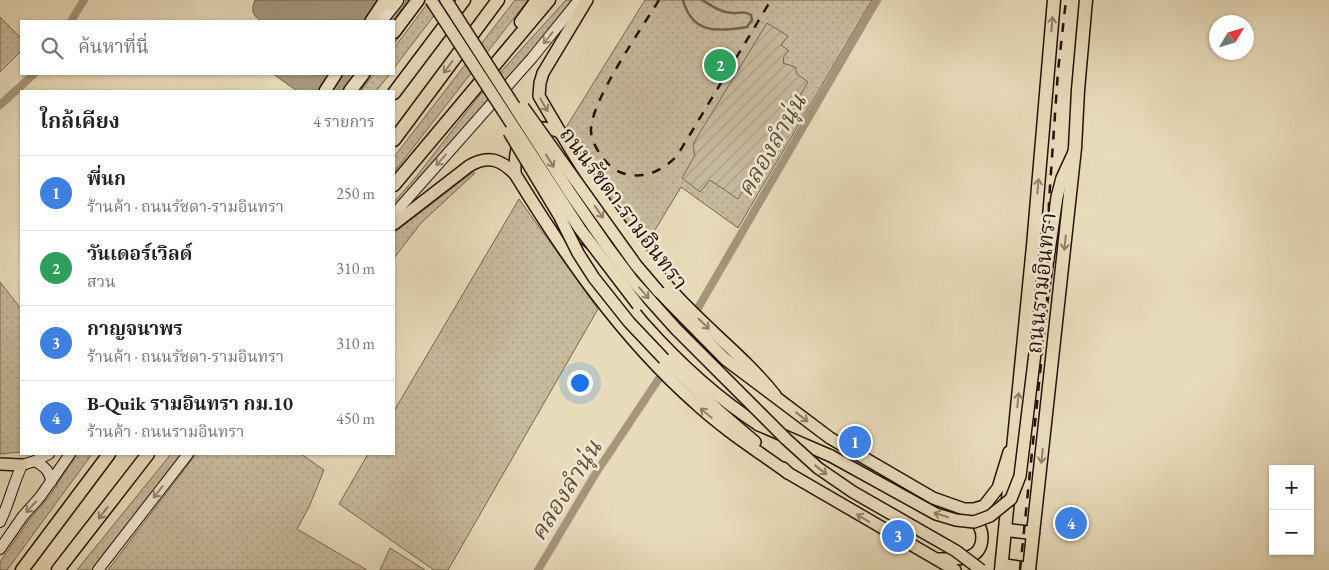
<!DOCTYPE html>
<html lang="th">
<meta charset="utf-8">
<style>
:root{--surface:#fff;--page:#f6f6f6;--text:#222;--muted:#767676;--line:#e0e0e0;--accent:#8f2418}
body{margin:0;font-family:"EB Garamond","Noto Serif Thai",serif;background:var(--page);color:var(--text)}
.controls{position:absolute;right:15px;bottom:15px;display:grid;overflow:hidden;border-radius:0px;box-shadow:0 1px 4px #0004}
.controls button{width:45px;height:45px;display:grid;place-items:center;padding:0;border:0;border-bottom:1px solid var(--line);background:var(--surface);color:var(--text);font:25px sans-serif}
.compass{position:absolute;left:1209px;top:15px;width:45px;height:45px;border-radius:50%;background:var(--surface);box-shadow:0 1px 4px #0004;rotate:52deg}
.you{position:absolute;left:579px;top:382px;width:18px;height:18px;margin:-12px;border:4px solid #fff;border-radius:50%;background:#1a73e8;box-shadow:0 0 0 8px #1a73e833}
.badge{display:grid;place-items:center;width:32px;height:32px;border-radius:50%;background:var(--accent);color:#fff;font-size:16px;font-weight:700}
.pin{position:absolute;translate:-50% -50%;border:2px solid #fff;box-shadow:0 1px 5px #0006}
.list{margin:0;padding:0;list-style:none}
h2{display:flex;justify-content:space-between;align-items:center;height:65px;margin:0;padding:0 20px;font-size:21px}
h2 small{font-size:16px;font-weight:400;color:var(--muted)}
.list li{display:grid;grid-template-columns:32px 1fr auto;gap:15px;align-items:center;box-sizing:border-box;height:75px;padding:0 20px;border-top:1px solid var(--line)}
.list b{display:block;font-size:19px;white-space:nowrap}
.list p{margin:0;font-size:16px;white-space:nowrap;color:var(--muted)}
.list em{font-size:16px;font-style:normal;color:var(--muted)}
.icon{flex:none;width:28px;height:28px;fill:none;stroke:currentColor;stroke-width:2;stroke-linecap:round;stroke-linejoin:round}
.map{position:relative;flex:none;width:1329px;height:570px;overflow:hidden}
.search{position:absolute;background:var(--surface);box-shadow:0 1px 4px #0004;left:20px;top:20px;width:375px;height:55px;display:flex;align-items:center;gap:12px;box-sizing:border-box;padding:0 18px;border-radius:0px;color:var(--muted);font-size:19px}
.panel{position:absolute;background:var(--surface);box-shadow:0 1px 4px #0004;left:20px;top:90px;width:375px;height:365px;border-radius:0px}
.map>svg:first-child{display:block}
.grass{fill:url(#grass-dots);stroke:#766552}
.garden{fill:url(#garden-furrows);stroke:#766552}
.water{fill:#a6967d;stroke:#73614e}
.lines{fill:none;stroke-linecap:round;stroke-linejoin:round}
.stream{stroke:#73614e;stroke-width:2.5}
.canal{stroke:#a6967d;stroke-width:8}
.secondary-casing{stroke:#261108;stroke-width:12}
.primary-casing{stroke:#261108;stroke-width:14}
.highway-casing{stroke:#261108;stroke-width:15}
.secondary{stroke:#f0e8d2;stroke-width:10}
.primary{stroke:#e8dbba;stroke-width:11}
.highway{stroke:#e8dbba;stroke-width:12}
.rail{stroke:#261108;stroke-width:2.5;stroke-dasharray:9 9;stroke-linecap:butt}
.primary-bridge-casing{stroke:#261108;stroke-width:14;stroke-linecap:butt}
.primary-bridge{stroke:#e8dbba;stroke-width:11}
.oneway{stroke:#91806a}
.oneway2{stroke:#958777}
.labels{text-anchor:middle;dominant-baseline:central;stroke-width:5;stroke-linejoin:round;paint-order:stroke}
.street-label{font-size:22px;fill:#261108;stroke:#f0e8d2}
.water-label{font-size:24px;font-style:italic;fill:#604d3d;stroke:#f0e8d2}
</style>
<div class="map">
<svg width="1329" height="570" viewBox="0 0 1329 570">
<defs>
<pattern id="grass-dots" width="8" height="8" patternUnits="userSpaceOnUse" patternTransform="scale(1.25)"><rect width="8" height="8" fill="#c7b99c"/><path d="M2 2h.1M6 6h.1" fill="none" stroke="#ab9e85" stroke-width="1.8" stroke-linecap="round"/></pattern>
<pattern id="garden-furrows" width="10" height="10" patternUnits="userSpaceOnUse" patternTransform="scale(1.25)"><rect width="10" height="10" fill="#c7b99c"/><path d="M-1 1l2-2M0 10L10 0M9 11l2-2" fill="none" stroke="#ab9e85"/></pattern>
</defs>
<rect width="100%" height="100%" fill="#e8dbba"/>
<filter id="stains"><feTurbulence type="fractalNoise" baseFrequency=".004" numOctaves="4"/><feColorMatrix values="0 0 0 0 .2 0 0 0 0 .09 0 0 0 0 .02 0 0 0 .5 -.17"/></filter>
<radialGradient id="worn" r=".72"><stop offset=".6" stop-color="#630" stop-opacity="0"/><stop offset="1" stop-color="#630" stop-opacity=".3"/></radialGradient>
<g class="grass">
<path d="M430 0H446L394 68V48Z"/>
<path d="M515 0H528L394 172V157Z"/>
<path d="M566 0H574L516 70 394 209V202L416 177 479 96Z"/>
<path d="M645 0H872L738 228 681 187 644 248 565 129Z"/>
<path d="M0 17 21 38V51L0 72Z"/>
<path d="M374 74H390L376 91H361Z"/>
<path d="M473 172 475 173 421 223 394 258V233Z"/>
<path d="M519 199 598 309 448 570H434L339 504 368 454H394V411Z"/>
<path d="M0 282 21 309V452L0 454Z"/>
<path d="M77 454H92L7 570H0V562L29 520 49 497Z"/>
<path d="M171 454H184L95 570H77Z"/>
<path d="M196 454H301L324 470 309 507 297 529 367 570H108Z"/>
<path d="M390 548 425 570H380Z"/>
</g>
<path class="garden" d="M767 23 788 36 781 45 789 51 784 56 783 63 795 67 797 74 808 82 738 199 710 180 700 192 682 178 695 155 693 146 696 139Z"/>
<g class="water">
<path d="M255 0H426L394 44V21H261C252 15 251 10 255 0Z"/>
<path d="M273 74H372L360 91H297Z"/>
</g>
<g class="lines">
<path class="stream" d="M683 0C692 34 717 32 747 27L752 20 751 15C744 10 739 14 732 13 721 13 711 5 702 0"/>
<g class="canal">
<path d="M71 21 84 0"/>
<path d="M0 105 34 74"/>
<path d="M698 308 877 0"/>
<path d="M538 570 596 473 658 380"/>
</g>
<defs>
<g id="secondary">
<path d="M382 21 398 1"/>
<path d="M394 214 532 58 579 0"/>
<path d="M35 461C45 467 50 471 51 482"/>
<path d="M0 522C9 504 13 484 22 465L35 461 49 454"/>
<path d="M0 549 23 516 40 497 70 454"/>
<path d="M98 570 188 454"/>
</g>
<g id="primary">
<path d="M387 0 391 5 397 0"/>
<path d="M587 0 543 73 540 83 539 96C579 165 620 232 673 292 705 328 745 357 775 395"/>
<path d="M371 21 385 0"/>
<path d="M325 91 336 74"/>
<path d="M515 174C514 142 523 118 560 132"/>
<path d="M394 224 469 166C488 155 500 159 515 174 566 257 621 337 694 402 723 429 756 450 788 473"/>
<path d="M577 248C603 270 623 299 645 325 679 363 717 398 759 425"/>
<path d="M659 292 725 359 830 438 933 498 964 509H974L984 506 998 488 1009 452"/>
<path d="M1039 320 1057 197 1062 178 1074 152"/>
<path d="M664 359 720 412 755 442"/>
<path d="M754 420 759 425 831 456"/>
<path d="M0 464 22 465"/>
<path d="M783 468 788 473 955 570"/>
<path d="M938 559C957 559 982 562 982 537 982 529 977 521 971 516"/>
</g>
<g id="highway">
<path d="M521 22 537 0"/>
<path d="M394 32 418 0"/>
<path d="M350 91 363 74"/>
<path d="M394 93 464 0"/>
<path d="M394 140 498 0"/>
<path d="M394 185 549 0"/>
<path d="M1006 530 1033 533"/>
<path d="M1002 565 1029 569"/>
<path d="M22 570 109 454"/>
<path d="M58 570 148 454"/>
<path d="M1001 570 1033 246 1054 0"/>
<path d="M1029 570 1075 148 1078 90 1086 0"/>
</g>
</defs>
<use href="#secondary" class="secondary-casing"/>
<use href="#primary" class="primary-casing"/>
<use href="#highway" class="highway-casing"/>
<use href="#secondary" class="secondary"/>
<use href="#primary" class="primary"/>
<use href="#highway" class="highway"/>
<g class="rail">
<path d="M659 0C642 28 589 103 591 132 592 141 597 150 602 157 608 165 616 172 626 174 646 179 663 170 677 156L771 0"/>
<path d="M1020 570 1047 305 1049 201 1058 71 1066 0"/>
</g>
<defs>
<g id="primary-bridge">
<path d="M431 0 580 229 638 305"/>
<path d="M446 0 570 193 606 245 633 281 676 329 786 439 818 468 853 492 956 551 981 570"/>
<path d="M523 107 636 265 659 292"/>
<path d="M509 132 560 217 578 253 594 278 629 322 664 359"/>
<path d="M831 456 936 514 956 520 974 522 990 516 1011 499 1020 476 1039 320"/>
</g>
</defs>
<use href="#primary-bridge" class="primary-bridge-casing"/>
<use href="#primary-bridge" class="primary-bridge"/>
</g>
<defs><path id="oneway-shaft" d="M-6 0H5M1.5-3L5.5 0L1.5 3" fill="none" stroke-width="1.6" stroke-linecap="round" stroke-linejoin="round" transform="scale(1.25)"/></defs>
<g class="oneway">
<use href="#oneway-shaft" transform="translate(1052 24) rotate(-85)"/>
<use href="#oneway-shaft" transform="translate(448 67) rotate(127)"/>
<use href="#oneway-shaft" transform="translate(544 105) rotate(60)"/>
<use href="#oneway-shaft" transform="translate(550 161) rotate(58)"/>
<use href="#oneway-shaft" transform="translate(1038 186) rotate(-85)"/>
<use href="#oneway-shaft" transform="translate(599 212) rotate(55)"/>
<use href="#oneway-shaft" transform="translate(1065 243) rotate(96)"/>
<use href="#oneway-shaft" transform="translate(644 293) rotate(49)"/>
<use href="#oneway-shaft" transform="translate(704 324) rotate(44)"/>
<use href="#oneway-shaft" transform="translate(1018 400) rotate(-84)"/>
<use href="#oneway-shaft" transform="translate(706 413) rotate(-140)"/>
<use href="#oneway-shaft" transform="translate(802 417) rotate(38)"/>
<use href="#oneway-shaft" transform="translate(1042 456) rotate(96)"/>
<use href="#oneway-shaft" transform="translate(821 470) rotate(38)"/>
<use href="#oneway-shaft" transform="translate(103 513) rotate(128)"/>
<use href="#oneway-shaft" transform="translate(941 515) rotate(-162)"/>
<use href="#oneway-shaft" transform="translate(863 518) rotate(-149)"/>
</g>
<g class="oneway2">
<use href="#oneway-shaft" transform="translate(548 38) rotate(129)"/>
<use href="#oneway-shaft" transform="translate(441 160) rotate(132)"/>
<use href="#oneway-shaft" transform="translate(158 492) rotate(128)"/>
<use href="#oneway-shaft" transform="translate(31 507) rotate(133)"/>
</g>
<g class="labels">
<g class="street-label">
<text transform="translate(624 208) rotate(53)">ถนนรัชดา-รามอินทรา</text>
<text transform="translate(1041 283) rotate(-84)">ถนนรามอินทรา</text>
</g>
<g class="water-label">
<text transform="translate(771 145) rotate(-60)">คลองลำนุ่น</text>
<text transform="translate(565 490) rotate(-58)">คลองลำนุ่น</text>
</g>
</g>
<rect width="100%" height="100%" filter="url(#stains)"/>
<rect width="100%" height="100%" fill="url(#worn)"/>
</svg>
<div class="controls">
<button>+</button>
<button>−</button>
</div>
<svg class="compass" viewBox="-18 -18 36 36"><path d="M0-13l5 13h-10z" fill="#e53935"/><path d="M0 13l5-13h-10z" fill="#767676"/></svg>
<div class="you"></div>
<div class="pin badge" style="left:855px;top:442px;background:#3f7fe0">1</div>
<div class="pin badge" style="left:720px;top:65px;background:#2e9e5b">2</div>
<div class="pin badge" style="left:898px;top:536px;background:#3f7fe0">3</div>
<div class="pin badge" style="left:1071px;top:523px;background:#3f7fe0">4</div>
<div class="search"><svg class="icon" aria-label="search" viewBox="0 0 24 24"><circle cx="10" cy="10" r="6"/><path d="M15 15l6 6"/></svg>ค้นหาที่นี่</div>
<section class="panel">
<h2>ใกล้เคียง<small>4 รายการ</small></h2>
<ul class="list">
<li><span class="badge" style="background:#3f7fe0">1</span><div><b>พี่นก</b><p>ร้านค้า · ถนนรัชดา-รามอินทรา</p></div><em>250 m</em></li>
<li><span class="badge" style="background:#2e9e5b">2</span><div><b>วันเดอร์เวิลด์</b><p>สวน</p></div><em>310 m</em></li>
<li><span class="badge" style="background:#3f7fe0">3</span><div><b>กาญจนาพร</b><p>ร้านค้า · ถนนรัชดา-รามอินทรา</p></div><em>310 m</em></li>
<li><span class="badge" style="background:#3f7fe0">4</span><div><b>B-Quik รามอินทรา กม.10</b><p>ร้านค้า · ถนนรามอินทรา</p></div><em>450 m</em></li>
</ul>
</section>
</div>
